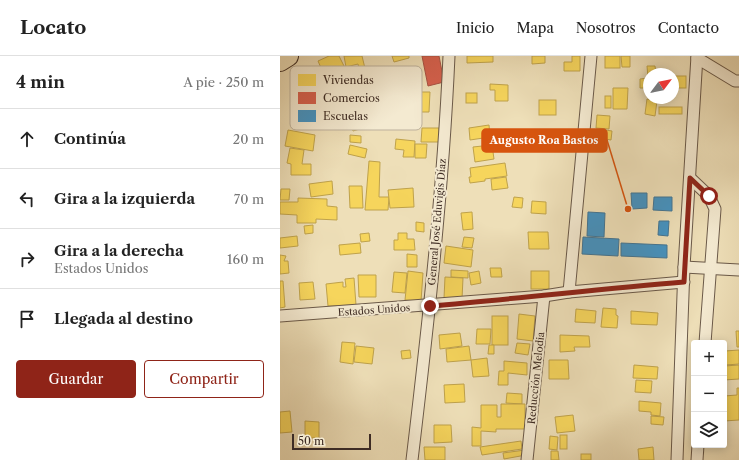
<!DOCTYPE html>
<html lang="es">
<meta charset="utf-8">
<style>
:root{--surface:#fff;--page:#f2f2f2;--text:#222;--muted:#767676;--line:#e0e0e0;--accent:#8f2418}
body{margin:0;font-family:"Libre Caslon Text",serif;background:var(--page);color:var(--text)}
.controls{position:absolute;right:12px;bottom:12px;display:grid;overflow:hidden;border-radius:4px;box-shadow:0 2px 10px #0003}
.controls button{width:36px;height:36px;display:grid;place-items:center;padding:0;border:0;border-bottom:1px solid var(--line);background:var(--surface);color:var(--text);font:20px sans-serif}
.compass{position:absolute;left:363px;top:12px;width:36px;height:36px;border-radius:50%;background:var(--surface);box-shadow:0 2px 10px #0003;rotate:58deg}
.scale{position:absolute;left:12px;bottom:10px;width:79px;box-sizing:border-box;padding-left:4px;border:2px solid #3e2c24;border-top:0;font-size:11px;line-height:14px;white-space:nowrap;color:#3e2c24;-webkit-text-stroke:3px #f4ead1;paint-order:stroke}
.stop{position:absolute;width:12px;height:12px;margin:-9px;border:3px solid #8f2418;border-radius:50%;background:#fff}
.stop.end{background:#8f2418;border-color:#fff;box-shadow:0 1px 4px #0008}
.list{margin:0;padding:0;list-style:none}
h2{display:flex;justify-content:space-between;align-items:center;height:52px;margin:0;padding:0 16px;font-size:17px}
h2 small{font-size:13px;font-weight:400;color:var(--muted)}
.list li{display:grid;grid-template-columns:26px 1fr auto;gap:12px;align-items:center;box-sizing:border-box;height:60px;padding:0 16px;border-top:1px solid var(--line)}
.list b{display:block;font-size:15px;white-space:nowrap}
.list p{margin:0;font-size:13px;white-space:nowrap;color:var(--muted)}
.list em{font-size:13px;font-style:normal;color:var(--muted)}
.actions{display:flex;gap:8px;padding:12px 16px}
.actions a{flex:1;padding:9px 0;border:1px solid var(--accent);border-radius:4px;text-align:center;font-size:14px;color:var(--accent)}
.actions .main{background:var(--accent);color:#fff}
.icon{flex:none;width:22px;height:22px;fill:none;stroke:currentColor;stroke-width:2;stroke-linecap:round;stroke-linejoin:round}
.map{position:relative;flex:none;width:459px;height:404px;overflow:hidden}
header{display:flex;align-items:center;gap:24px;box-sizing:border-box;height:56px;padding:0 20px;background:var(--surface);border-bottom:1px solid var(--line)}
header strong{font-size:19px}
nav{display:flex;gap:22px;margin-inline-start:auto;font-size:14px}
main{display:flex}
aside{flex:1;background:var(--surface)}
.map>svg:first-child{display:block}
.homes{fill:#f6d55c;stroke:#bfa24b}
.shops{fill:#d6604d;stroke:#a85041}
.schools{fill:#4393c3;stroke:#427493}
.lines{fill:none;stroke-linecap:round;stroke-linejoin:round}
.street-casing{stroke:#6a5949;stroke-width:13}
.highway-casing{stroke:#3e2c24;stroke-width:22}
.street{stroke:#f4ead1;stroke-width:11}
.highway{stroke:#eedfb8;stroke-width:20}
.route{stroke:#8f2418;stroke-width:5}
.labels{text-anchor:middle;dominant-baseline:central;stroke-width:4;stroke-linejoin:round;paint-order:stroke}
.street-label{font-size:10px;fill:#3e2c24;stroke:#f4ead1}
.key{fill:#f4ead1;stroke:#bdb19d;stroke-width:1}
.key-label{font-size:11px;fill:#3e2c24}
.leader{fill:none;stroke:#d7540e;stroke-width:1.5}
.callout-dot{fill:#d7540e;stroke:#f4ead1;stroke-width:1.5}
.callout{fill:#d7540e;stroke:#d7540e;stroke-width:1.5}
.callout-label{font-size:11px;text-anchor:middle;font-weight:bold;fill:#fff}
</style>
<header>
<strong>Locato</strong>
<nav><a>Inicio</a><a>Mapa</a><a>Nosotros</a><a>Contacto</a></nav>
</header>
<main>
<aside>
<h2>4 min<small>A pie · 250 m</small></h2>
<ul class="list">
<li><svg class="icon" aria-label="ahead" viewBox="0 0 24 24"><path d="M12 20V5M6 11l6-6 6 6"/></svg><div><b>Continúa</b></div><em>20 m</em></li>
<li><svg class="icon" aria-label="left" viewBox="0 0 24 24"><path d="M17 20v-9H6M10 6l-5 5 5 5"/></svg><div><b>Gira a la izquierda</b></div><em>70 m</em></li>
<li><svg class="icon" aria-label="right" viewBox="0 0 24 24"><path d="M7 20v-9h11M14 6l5 5-5 5"/></svg><div><b>Gira a la derecha</b><p>Estados Unidos</p></div><em>160 m</em></li>
<li><svg class="icon" aria-label="arrive" viewBox="0 0 24 24"><path d="M6 21V4h12l-3 4 3 4H6"/></svg><div><b>Llegada al destino</b></div></li>
</ul>
<div class="actions"><a class="main">Guardar</a><a>Compartir</a></div>
</aside>
<div class="map">
<svg width="459" height="404" viewBox="0 0 459 404">
<rect width="100%" height="100%" fill="#eedfb8"/>
<filter id="stains"><feTurbulence type="fractalNoise" baseFrequency=".005" numOctaves="4"/><feColorMatrix values="0 0 0 0 .2 0 0 0 0 .09 0 0 0 0 .02 0 0 0 .5 -.17"/></filter>
<radialGradient id="worn" r=".72"><stop offset=".6" stop-color="#630" stop-opacity="0"/><stop offset="1" stop-color="#630" stop-opacity=".3"/></radialGradient>
<g class="homes">
<path d="M49 0H59L65 12 45 21 38 5Z"/>
<path d="M64 0H82L90 33 81 36 77 22 81 21 78 8 66 11Z"/>
<path d="M112 0H129V2L114 6Z"/>
<path d="M187 0H213V6L187 7Z"/>
<path d="M252 0H265V7L252 8Z"/>
<path d="M292 0H300V15H284V6H292Z"/>
<rect x="325" y="0" width="15" height="12"/>
<path d="M341 0H350V11H342Z"/>
<path d="M367 10H375L376 18H369V32H360V23L368 22Z"/>
<rect x="393" y="20" width="13" height="12"/>
<path d="M210 28 228 29V45H215V34H210Z"/>
<path d="M333 32H348L347 53H333Z"/>
<path d="M69 36 83 72 73 75 60 40Z"/>
<path d="M139 36H150L149 56H139Z"/>
<rect x="186" y="37" width="11" height="10"/>
<rect x="325" y="40" width="6" height="12"/>
<path d="M367 43 377 45 375 60 365 58Z"/>
<rect x="259" y="44" width="17" height="15"/>
<rect x="379" y="51" width="23" height="7"/>
<path d="M317 59 330 60 329 73 316 72Z"/>
<path d="M209 69 210 81 190 84 189 72Z"/>
<path d="M142 72H159V86H141Z"/>
<path d="M319 73 332 75 331 84 319 82Z"/>
<path d="M8 74 35 79 33 95 5 90Z"/>
<path d="M70 79 81 80V87L70 86Z"/>
<path d="M116 83 135 85 134 101H123L124 94 115 93Z"/>
<path d="M135 88H147L146 102H135Z"/>
<path d="M70 89 87 93 85 102 68 98Z"/>
<path d="M212 89 214 103 195 106 193 91Z"/>
<path d="M10 92 24 94 22 108H31V119H11V108L7 107Z"/>
<path d="M89 105 100 106 99 141H109L108 154H85Z"/>
<path d="M225 107 227 120 205 123V125L190 127 189 121H191L190 112Z"/>
<path d="M226 121 228 132 212 134 211 123Z"/>
<path d="M52 125 53 138 31 141 29 128Z"/>
<path d="M69 130H82L83 152H70Z"/>
<path d="M133 132 134 151 110 152 108 134Z"/>
<path d="M1 133H10L9 144H0Z"/>
<path d="M234 141 243 142 242 152 232 151Z"/>
<path d="M18 142 47 143V150L57 151V164L36 163V167H17V159L0 158V146H18Z"/>
<path d="M252 145 266 146V158L251 157Z"/>
<path d="M192 156 193 173 183 174 181 157Z"/>
<path d="M136 166 144 167V176L136 175Z"/>
<path d="M33 169V177L25 178 24 170Z"/>
<path d="M248 176H268L269 193H249Z"/>
<path d="M89 177 90 185 81 186 80 178Z"/>
<path d="M118 177H127V183H134L135 194H114V184H118Z"/>
<path d="M17 180 18 190 0 192V182Z"/>
<path d="M184 181 194 182 192 192 182 191Z"/>
<path d="M80 187 81 197 60 199 59 189Z"/>
<path d="M166 190 193 194 191 211 164 207Z"/>
<path d="M127 198 137 199V211H127Z"/>
<path d="M0 199 6 200 4 205H8L9 217 0 218Z"/>
<path d="M210 212H221L222 221H211Z"/>
<path d="M171 214 188 215V222L171 221Z"/>
<path d="M128 215 143 217 141 245 125 244Z"/>
<path d="M199 215 201 227 191 229 189 217Z"/>
<rect x="251" y="215" width="18" height="18"/>
<path d="M114 216 127 217 125 237 112 236Z"/>
<path d="M78 219H96V241H79Z"/>
<path d="M165 221 183 222 182 243 164 242Z"/>
<path d="M74 222 76 249 48 250 46 228 63 226V231H66L65 223Z"/>
<path d="M0 225H3L5 251 0 252Z"/>
<path d="M33 226 35 243 20 244 19 227Z"/>
<path d="M323 252 336 253V259L338 260 337 272 321 271Z"/>
<path d="M296 253 316 255 315 267 295 266Z"/>
<path d="M351 255 378 257 377 269 351 268Z"/>
<path d="M239 258 255 260 253 285 237 283Z"/>
<rect x="212" y="260" width="16" height="29"/>
<path d="M197 273H211L210 288H196Z"/>
<path d="M456 275H459V291H457Z"/>
<path d="M180 277 182 290 160 293 159 279Z"/>
<path d="M280 279 309 280 310 291H294L295 295 280 296Z"/>
<path d="M62 286 75 287 73 308 60 306Z"/>
<path d="M237 287 250 288 248 299 235 297Z"/>
<path d="M209 289H214V298H208Z"/>
<path d="M76 290 94 292 92 308 74 306Z"/>
<path d="M189 290 191 304 167 306 166 293Z"/>
<path d="M130 294 131 302 122 303 121 295Z"/>
<path d="M459 294V308L446 309 445 295Z"/>
<path d="M207 302 209 320 193 321 191 304Z"/>
<path d="M269 304H288L289 323H269Z"/>
<path d="M224 305 247 307V319L228 317V329H218L219 315H224Z"/>
<path d="M354 309 378 311 377 323 353 322Z"/>
<path d="M459 309V323L444 324V310Z"/>
<path d="M356 324 372 325 371 337 355 336Z"/>
<path d="M184 328 185 346 165 347 164 329Z"/>
<path d="M457 332H459V364L444 365V340L457 339Z"/>
<path d="M227 337 242 338V348L226 347Z"/>
<path d="M359 345 381 347 380 360 371 359V356L359 355Z"/>
<path d="M221 348H245V373H216V376L201 375V390H192V371L201 372V349H217V361H221Z"/>
<path d="M10 355 12 376 0 377V356Z"/>
<path d="M293 359 295 375 277 377 275 361Z"/>
<path d="M371 360 384 361 383 369 371 368Z"/>
<path d="M25 365 39 366V382H25Z"/>
<path d="M154 369H171L172 386 154 387Z"/>
<rect x="280" y="379" width="7" height="14"/>
<path d="M270 380 278 381 277 394 269 393Z"/>
<path d="M241 385 242 393 202 399 200 391Z"/>
<path d="M144 391H165V404H145Z"/>
<path d="M373 391 374 404H359L358 393Z"/>
<path d="M245 394 246 399 224 403 223 397Z"/>
<path d="M271 395H278L279 404H271Z"/>
<rect x="301" y="398" width="10" height="6"/>
</g>
<path class="shops" d="M142 0H159L164 26 148 30Z"/>
<g class="schools">
<path d="M351 137H367V152L352 153Z"/>
<path d="M374 141H392V155L373 154Z"/>
<path d="M308 156 325 157 324 181 307 180Z"/>
<path d="M379 165H389L388 180 378 179Z"/>
<path d="M303 181 339 183 338 200 302 198Z"/>
<path d="M341 187 387 189V202L341 200Z"/>
</g>
<g class="lines">
<defs>
<g id="street">
<path d="M417 2 455 25H459"/>
<path d="M410 122 429 140 435 153 425 287"/>
<path d="M404 211 459 214"/>
<path d="M289 236 311 0"/>
<path d="M0 260 264 240 289 236 404 226"/>
<path d="M132 404C148 270 163 135 169 0"/>
<path d="M247 404 264 240"/>
<path d="M397 404 404 211 417 0"/>
<path d="M417 404 418 389"/>
</g>
<path id="highway" d="M0 5 8 0"/>
</defs>
<use href="#street" class="street-casing"/>
<use href="#highway" class="highway-casing"/>
<use href="#street" class="street"/>
<use href="#highway" class="highway"/>
</g>
<g class="lines">
<path class="route" d="M150 250C235 243 319 233 404 226L410 122 429 140"/>
</g>
<g class="labels">
<g class="street-label">
<text transform="translate(157 166) rotate(-85)">General José Eduvigis Díaz</text>
<text transform="translate(94 254) rotate(-4)">Estados Unidos</text>
<text transform="translate(256 322) rotate(-84)">Reducción Melodia</text>
</g>
</g>
<rect x="10" y="10" width="132" height="64" rx="6" class="key"/>
<rect x="18" y="18" width="18" height="12" fill="#f6d55c"/>
<rect x="18" y="36" width="18" height="12" fill="#d6604d"/>
<rect x="18" y="54" width="18" height="12" fill="#4393c3"/>
<g class="key-label">
<text x="43" y="28">Viviendas</text>
<text x="43" y="46">Comercios</text>
<text x="43" y="64">Escuelas</text>
</g>
<path class="leader" d="M348 153L327 84"/>
<circle class="callout-dot" cx="348" cy="153" r="4"/>
<rect class="callout" x="202" y="73" width="125" height="23" rx="4"/>
<g class="callout-label">
<text x="264" y="88">Augusto Roa Bastos</text>
</g>
<rect width="100%" height="100%" filter="url(#stains)"/>
<rect width="100%" height="100%" fill="url(#worn)"/>
</svg>
<div class="controls">
<button>+</button>
<button>−</button>
<button><svg class="icon" aria-label="layers" viewBox="0 0 24 24"><path d="M12 4l9 5-9 5-9-5zM3 14l9 5 9-5"/></svg></button>
</div>
<svg class="compass" viewBox="-18 -18 36 36"><path d="M0-13l5 13h-10z" fill="#e53935"/><path d="M0 13l5-13h-10z" fill="#767676"/></svg>
<div class="scale">50 m</div>
<div class="stop" style="left:429px;top:140px"></div>
<div class="stop end" style="left:150px;top:250px"></div>
</div>
</main>
